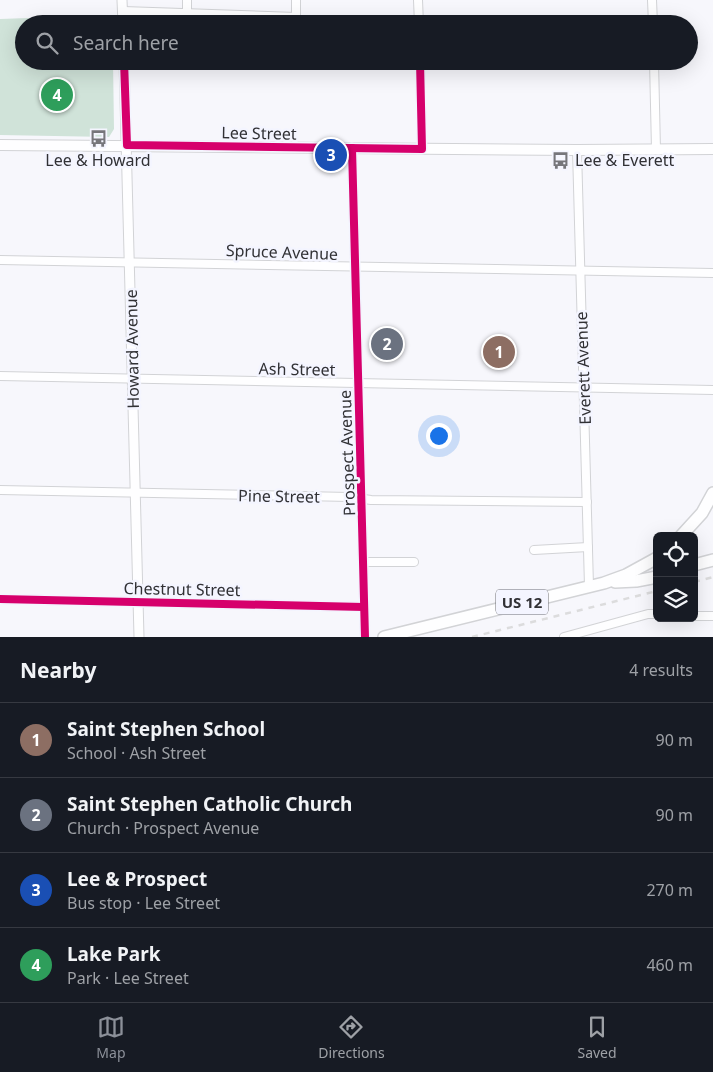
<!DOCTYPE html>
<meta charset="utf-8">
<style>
:root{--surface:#171b24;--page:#242831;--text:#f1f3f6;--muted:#9ea1a6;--line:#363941;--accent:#8c9099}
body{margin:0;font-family:"Noto Sans",sans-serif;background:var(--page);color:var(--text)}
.controls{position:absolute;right:15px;bottom:15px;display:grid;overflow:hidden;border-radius:8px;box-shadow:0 5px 20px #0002}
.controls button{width:45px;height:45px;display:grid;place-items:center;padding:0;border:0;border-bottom:1px solid var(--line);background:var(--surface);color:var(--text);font:25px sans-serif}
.you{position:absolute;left:438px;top:435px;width:18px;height:18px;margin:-12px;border:4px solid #fff;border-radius:50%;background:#1a73e8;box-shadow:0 0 0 8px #1a73e833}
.badge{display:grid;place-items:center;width:32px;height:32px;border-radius:50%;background:var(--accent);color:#fff;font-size:16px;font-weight:700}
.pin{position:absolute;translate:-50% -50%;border:2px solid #fff;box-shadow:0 1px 5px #0006}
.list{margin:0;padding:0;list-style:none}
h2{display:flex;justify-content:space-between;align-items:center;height:65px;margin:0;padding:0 20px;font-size:21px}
h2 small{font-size:16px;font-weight:400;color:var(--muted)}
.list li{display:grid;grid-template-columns:32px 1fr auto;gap:15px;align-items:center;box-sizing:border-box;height:75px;padding:0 20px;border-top:1px solid var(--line)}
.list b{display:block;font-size:19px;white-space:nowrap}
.list p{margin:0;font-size:16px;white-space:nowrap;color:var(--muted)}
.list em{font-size:16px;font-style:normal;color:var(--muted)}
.icon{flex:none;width:28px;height:28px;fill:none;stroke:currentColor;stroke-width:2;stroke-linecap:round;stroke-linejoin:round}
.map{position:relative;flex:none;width:713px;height:637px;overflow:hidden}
.search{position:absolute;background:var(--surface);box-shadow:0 5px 20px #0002;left:15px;right:15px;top:15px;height:55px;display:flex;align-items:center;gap:12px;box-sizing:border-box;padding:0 18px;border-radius:28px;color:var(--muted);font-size:19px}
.sheet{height:365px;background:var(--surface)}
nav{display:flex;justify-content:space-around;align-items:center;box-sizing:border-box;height:70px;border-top:1px solid var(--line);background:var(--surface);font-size:14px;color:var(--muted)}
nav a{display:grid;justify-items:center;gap:2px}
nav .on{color:var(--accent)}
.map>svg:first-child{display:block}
.green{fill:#d0e3d9}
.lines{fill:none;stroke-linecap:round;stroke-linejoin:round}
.minor-casing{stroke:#d2d3d6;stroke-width:10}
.tertiary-casing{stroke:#d2d3d6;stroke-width:11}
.secondary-casing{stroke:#d2d3d6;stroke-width:12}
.primary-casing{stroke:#d2d3d6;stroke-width:14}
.minor{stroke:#fefeff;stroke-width:8}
.tertiary{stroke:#fefeff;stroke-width:9}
.secondary{stroke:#fefeff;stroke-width:10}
.primary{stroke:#fefeff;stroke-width:11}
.rail{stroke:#dcdcdd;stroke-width:2.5;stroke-dasharray:6 6;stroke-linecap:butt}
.cycleway-casing{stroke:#f4f5ff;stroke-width:11}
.cycleway{stroke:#d6006c;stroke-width:8}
.labels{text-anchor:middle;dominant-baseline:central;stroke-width:5;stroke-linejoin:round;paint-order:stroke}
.shield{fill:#f4f5ff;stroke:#6c6c72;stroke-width:1}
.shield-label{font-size:15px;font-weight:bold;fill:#313135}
.street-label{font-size:16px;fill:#313135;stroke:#f4f5ff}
.poi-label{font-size:16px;fill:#313135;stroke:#f4f5ff}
</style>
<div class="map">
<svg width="713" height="637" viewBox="0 0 713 637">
<rect width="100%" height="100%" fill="#f7f7fc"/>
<path class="green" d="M112 15V24H24V61H113L114 129 109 137 0 135V19Z"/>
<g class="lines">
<defs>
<g id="minor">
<path d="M187 0V14"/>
<path d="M418 0 419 24"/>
<path d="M652 0 653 24"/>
<path d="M123 11 296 17V0"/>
<path d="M420 61 422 149"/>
<path d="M654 61 656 150"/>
<path d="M352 148 365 637"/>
<path d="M577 150 589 586"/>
<path d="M0 260 713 273"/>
<path d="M0 376 713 390"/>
<path d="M0 490 350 497 371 500 587 502"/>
<path d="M534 550 588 547"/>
<path d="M363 562H414"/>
<path d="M0 599 364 607"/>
<path d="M694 616H713"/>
<path d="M564 637 648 614H657"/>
</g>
<g id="tertiary">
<path d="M122 0 123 24"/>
<path d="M124 61 139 637"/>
</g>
<path id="secondary" d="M0 145 577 150 713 149"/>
<g id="primary">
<path d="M681 536 702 513 713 493"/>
<path d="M694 565 713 560"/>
<path d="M615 582 636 581 657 577"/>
<path d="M384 637 604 583 626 575 657 558"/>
</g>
</defs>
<use href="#minor" class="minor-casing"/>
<use href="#tertiary" class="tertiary-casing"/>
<use href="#secondary" class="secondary-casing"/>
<use href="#primary" class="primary-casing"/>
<use href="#minor" class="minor"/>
<use href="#tertiary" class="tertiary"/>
<use href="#secondary" class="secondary"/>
<use href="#primary" class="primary"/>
<g class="rail">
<path d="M694 582 713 577"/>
<path d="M472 637 657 591"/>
</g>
<defs>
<g id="cycleway">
<path d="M124 61 127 145 422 149 420 61"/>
<path d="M352 148 365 637"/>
<path d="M0 599 364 607"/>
</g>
</defs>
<use href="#cycleway" class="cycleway-casing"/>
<use href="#cycleway" class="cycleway"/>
</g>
<defs>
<symbol id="bus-bare" viewBox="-9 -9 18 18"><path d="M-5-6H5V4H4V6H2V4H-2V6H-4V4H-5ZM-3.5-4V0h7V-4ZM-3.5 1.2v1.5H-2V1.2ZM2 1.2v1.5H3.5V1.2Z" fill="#76767b" stroke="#f4f5ff" stroke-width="2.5" paint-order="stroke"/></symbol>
</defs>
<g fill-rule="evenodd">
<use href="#bus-bare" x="86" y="126" width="25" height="25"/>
<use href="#bus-bare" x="548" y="148" width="25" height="25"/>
</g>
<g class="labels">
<rect class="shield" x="496" y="589.5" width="52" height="25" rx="4"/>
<g class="shield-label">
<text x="522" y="602">US 12</text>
</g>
<g class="street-label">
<text transform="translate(259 133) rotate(1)">Lee Street</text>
<text transform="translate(282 252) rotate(2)">Spruce Avenue</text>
<text transform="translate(132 349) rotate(-91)">Howard Avenue</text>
<text transform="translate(583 368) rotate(-92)">Everett Avenue</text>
<text transform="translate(297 369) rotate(1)">Ash Street</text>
<text transform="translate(347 453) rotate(-92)">Prospect Avenue</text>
<text transform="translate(279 496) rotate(1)">Pine Street</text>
<text transform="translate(182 589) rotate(1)">Chestnut Street</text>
</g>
<g class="poi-label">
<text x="98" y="160">Lee &amp; Howard</text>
<text x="575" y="160" text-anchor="start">Lee &amp; Everett</text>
</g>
</g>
</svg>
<div class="controls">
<button><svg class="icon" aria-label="locate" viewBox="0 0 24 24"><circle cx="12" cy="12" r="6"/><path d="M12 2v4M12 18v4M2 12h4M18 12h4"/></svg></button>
<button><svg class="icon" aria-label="layers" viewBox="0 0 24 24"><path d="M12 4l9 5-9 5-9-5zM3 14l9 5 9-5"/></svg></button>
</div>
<div class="you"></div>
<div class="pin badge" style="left:499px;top:352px;background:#8d6e63">1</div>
<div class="pin badge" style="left:387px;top:344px;background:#6b7280">2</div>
<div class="pin badge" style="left:331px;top:155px;background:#1a4fb4">3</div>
<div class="pin badge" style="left:57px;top:95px;background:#2e9e5b">4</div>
<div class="search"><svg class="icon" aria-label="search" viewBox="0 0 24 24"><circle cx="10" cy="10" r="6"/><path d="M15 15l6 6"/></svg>Search here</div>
</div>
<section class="sheet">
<h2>Nearby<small>4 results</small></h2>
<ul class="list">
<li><span class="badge" style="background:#8d6e63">1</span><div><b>Saint Stephen School</b><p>School · Ash Street</p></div><em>90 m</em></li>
<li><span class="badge" style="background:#6b7280">2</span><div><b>Saint Stephen Catholic Church</b><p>Church · Prospect Avenue</p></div><em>90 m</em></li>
<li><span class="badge" style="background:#1a4fb4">3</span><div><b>Lee &amp; Prospect</b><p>Bus stop · Lee Street</p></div><em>270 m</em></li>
<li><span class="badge" style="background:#2e9e5b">4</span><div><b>Lake Park</b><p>Park · Lee Street</p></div><em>460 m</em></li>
</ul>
</section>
<nav>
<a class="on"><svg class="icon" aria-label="map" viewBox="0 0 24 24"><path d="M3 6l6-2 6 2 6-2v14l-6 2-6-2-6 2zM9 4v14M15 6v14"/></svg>Map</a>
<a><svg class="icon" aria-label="directions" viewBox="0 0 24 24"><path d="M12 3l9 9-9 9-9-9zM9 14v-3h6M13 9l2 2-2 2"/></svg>Directions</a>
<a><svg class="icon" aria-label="saved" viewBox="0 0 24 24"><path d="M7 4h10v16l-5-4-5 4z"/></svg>Saved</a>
</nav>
